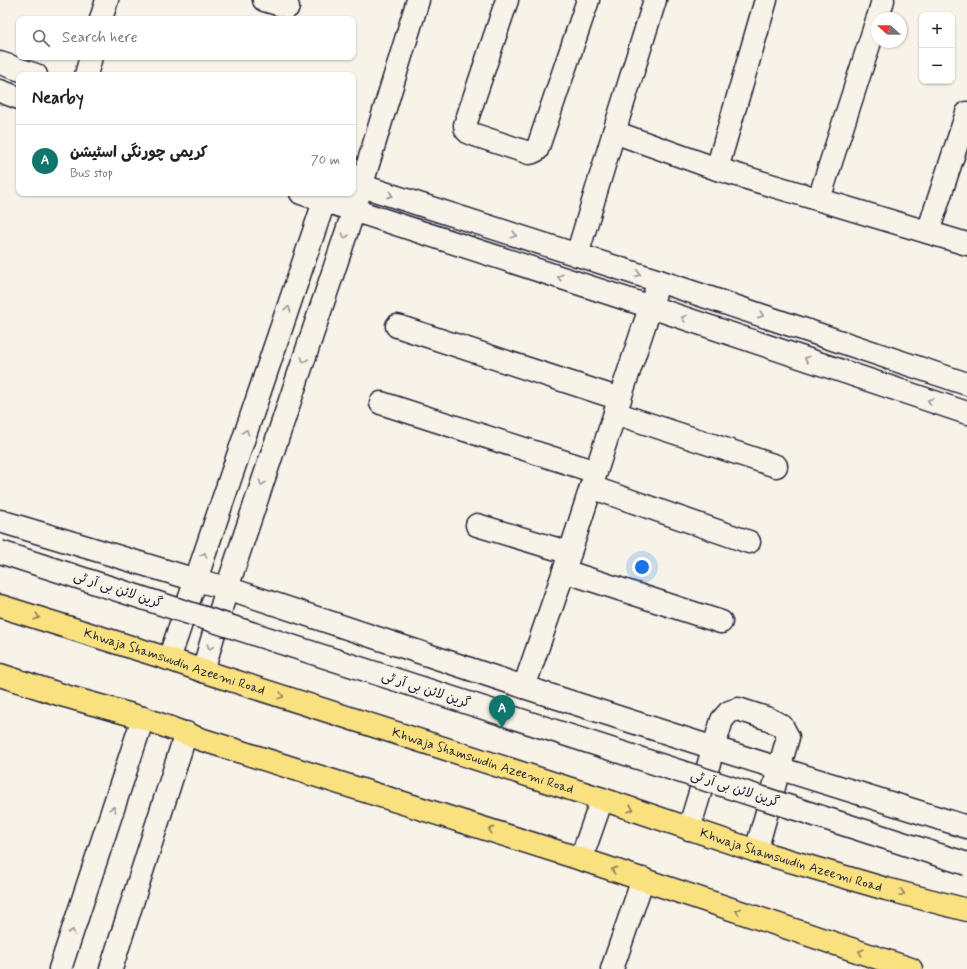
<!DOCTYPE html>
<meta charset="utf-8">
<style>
:root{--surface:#fff;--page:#f2f2f2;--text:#202124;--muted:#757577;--line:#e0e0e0;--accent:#0f766e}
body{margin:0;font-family:Mynerve,"Playpen Sans Arabic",sans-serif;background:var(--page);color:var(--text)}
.controls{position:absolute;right:12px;top:12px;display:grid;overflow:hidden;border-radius:8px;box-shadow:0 1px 3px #0004}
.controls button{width:36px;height:36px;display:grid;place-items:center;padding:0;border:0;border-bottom:1px solid var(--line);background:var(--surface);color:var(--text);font:20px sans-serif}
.compass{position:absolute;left:871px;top:12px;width:36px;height:36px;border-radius:50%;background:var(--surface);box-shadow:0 1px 3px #0004;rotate:291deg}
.you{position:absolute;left:642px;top:567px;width:14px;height:14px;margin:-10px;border:3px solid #fff;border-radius:50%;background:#1a73e8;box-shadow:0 0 0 6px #1a73e833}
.badge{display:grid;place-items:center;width:26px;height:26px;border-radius:50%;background:var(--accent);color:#fff;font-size:13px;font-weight:700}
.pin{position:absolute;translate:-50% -33px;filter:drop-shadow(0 1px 2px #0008)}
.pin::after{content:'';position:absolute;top:21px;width:14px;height:12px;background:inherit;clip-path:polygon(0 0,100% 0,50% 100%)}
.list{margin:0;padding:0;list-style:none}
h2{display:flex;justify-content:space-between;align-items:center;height:52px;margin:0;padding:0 16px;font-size:17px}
h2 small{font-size:13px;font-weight:400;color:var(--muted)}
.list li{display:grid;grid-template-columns:26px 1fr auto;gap:12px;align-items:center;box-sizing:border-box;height:72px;padding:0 16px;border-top:1px solid var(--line)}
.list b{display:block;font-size:15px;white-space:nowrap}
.list p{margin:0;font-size:13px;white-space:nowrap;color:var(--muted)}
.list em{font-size:13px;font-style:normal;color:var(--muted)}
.icon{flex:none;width:22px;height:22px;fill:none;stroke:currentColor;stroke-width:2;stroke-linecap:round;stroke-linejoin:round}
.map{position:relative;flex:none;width:967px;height:969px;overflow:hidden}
.search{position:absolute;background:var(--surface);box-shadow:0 1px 3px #0004;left:16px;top:16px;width:340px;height:44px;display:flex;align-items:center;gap:10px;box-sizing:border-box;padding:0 14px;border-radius:8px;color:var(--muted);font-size:15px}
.panel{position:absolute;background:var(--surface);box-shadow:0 1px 3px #0004;left:16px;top:72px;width:340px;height:124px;border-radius:8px}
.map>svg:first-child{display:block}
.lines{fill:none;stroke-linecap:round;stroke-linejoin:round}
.minor-casing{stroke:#22223b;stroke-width:25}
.major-casing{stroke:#22223b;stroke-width:25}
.minor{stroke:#f7f3e8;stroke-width:22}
.major{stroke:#fae180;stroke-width:22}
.minor-bridge-casing{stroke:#22223b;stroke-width:25;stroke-linecap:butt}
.minor-bridge{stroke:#f7f3e8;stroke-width:22}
.oneway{stroke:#97959a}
.oneway2{stroke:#8e825e}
.labels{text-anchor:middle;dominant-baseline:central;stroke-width:3.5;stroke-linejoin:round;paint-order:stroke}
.street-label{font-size:13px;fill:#22223b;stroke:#f7f3e8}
</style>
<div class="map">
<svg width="967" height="969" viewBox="0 0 967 969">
<rect width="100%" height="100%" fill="#f7f3e8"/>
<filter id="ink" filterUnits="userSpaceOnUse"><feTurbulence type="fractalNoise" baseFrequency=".025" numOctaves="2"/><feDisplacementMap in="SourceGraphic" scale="8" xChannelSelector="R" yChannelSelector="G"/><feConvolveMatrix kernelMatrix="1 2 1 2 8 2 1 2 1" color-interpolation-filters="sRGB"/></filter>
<g filter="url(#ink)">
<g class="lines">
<defs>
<g id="minor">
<path d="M264 0 288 7"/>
<path d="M507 0 465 125 466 130 469 133 529 153 533 152 537 150 588 0"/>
<path d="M878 18 883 0"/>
<path d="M101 19 107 0"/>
<path d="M0 63 36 75"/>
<path d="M86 75 91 57"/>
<path d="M0 91 19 98"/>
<path d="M614 132 717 169 967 244"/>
<path d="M717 169 766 0"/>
<path d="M353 183 659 281 967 384"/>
<path d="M301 193 651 307 967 413"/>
<path d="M819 199 877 20"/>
<path d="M928 232 967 113"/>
<path d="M577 255 614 132 655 0"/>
<path d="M397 326 620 399"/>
<path d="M381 403 596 472"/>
<path d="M615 413 776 466"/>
<path d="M591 487 749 542"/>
<path d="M0 521 196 580 227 588 524 687 564 571 615 413 659 281"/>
<path d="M477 525 570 553"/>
<path d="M564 571 721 622"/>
<path d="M169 659 327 193"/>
<path d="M203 671 227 588 354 210 418 0"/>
<path d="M524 687 714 748 967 827"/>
<path d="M689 829 722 720 729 712 738 709 769 719 782 726 788 737 756 851"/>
<path d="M581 859 602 799"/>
<path d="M60 969 143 718"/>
<path d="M111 969 186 733"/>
<path d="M612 969 643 879"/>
</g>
<g id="major">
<path id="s1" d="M0 606 169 659 203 671 602 799 756 851 886 889 967 910"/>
<path d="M0 675 65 696 143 718 200 739 581 859 911 969"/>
</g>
</defs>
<use href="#minor" class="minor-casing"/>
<use href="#major" class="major-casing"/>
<use href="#minor" class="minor"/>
<use href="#major" class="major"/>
<defs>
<path id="minor-bridge" d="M0 552 967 864"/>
</defs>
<use href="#minor-bridge" class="minor-bridge-casing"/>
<use href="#minor-bridge" class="minor-bridge"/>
</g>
<defs><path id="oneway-chevron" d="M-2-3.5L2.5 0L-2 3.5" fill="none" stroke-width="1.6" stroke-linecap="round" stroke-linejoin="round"/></defs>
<g class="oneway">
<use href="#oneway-chevron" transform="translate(390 195) rotate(18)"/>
<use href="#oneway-chevron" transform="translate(514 235) rotate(18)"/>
<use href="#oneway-chevron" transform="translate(345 236) rotate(109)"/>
<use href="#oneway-chevron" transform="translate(638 274) rotate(18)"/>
<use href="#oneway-chevron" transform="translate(560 277) rotate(-162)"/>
<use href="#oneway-chevron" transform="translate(288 309) rotate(-71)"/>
<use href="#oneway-chevron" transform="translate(761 315) rotate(18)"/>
<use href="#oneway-chevron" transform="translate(684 318) rotate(-161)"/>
<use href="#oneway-chevron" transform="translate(807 359) rotate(-161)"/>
<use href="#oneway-chevron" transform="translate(304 360) rotate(109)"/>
<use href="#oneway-chevron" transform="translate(930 401) rotate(-161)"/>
<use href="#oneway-chevron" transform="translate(246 432) rotate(-71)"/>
<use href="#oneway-chevron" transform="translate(262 483) rotate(109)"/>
<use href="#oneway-chevron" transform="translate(204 555) rotate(-71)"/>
<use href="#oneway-chevron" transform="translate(210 647) rotate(107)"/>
<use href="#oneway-chevron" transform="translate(113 809) rotate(-72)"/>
<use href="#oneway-chevron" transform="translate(72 932) rotate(-72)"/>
</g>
<g class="oneway2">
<use href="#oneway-chevron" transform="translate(37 617) rotate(17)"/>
<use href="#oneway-chevron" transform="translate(281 696) rotate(18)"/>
<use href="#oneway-chevron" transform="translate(631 809) rotate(19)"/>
<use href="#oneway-chevron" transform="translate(491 830) rotate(-163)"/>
<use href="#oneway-chevron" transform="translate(614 870) rotate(-162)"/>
<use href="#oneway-chevron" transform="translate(902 893) rotate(15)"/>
<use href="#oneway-chevron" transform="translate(738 911) rotate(-161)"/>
<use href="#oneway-chevron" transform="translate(861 952) rotate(-161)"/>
</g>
</g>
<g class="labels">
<g class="street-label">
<text transform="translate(118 590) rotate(18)">گرین لائن بی آر ٹی</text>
<text stroke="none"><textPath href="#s1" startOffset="183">Khwaja Shamsuudin Azeemi Road</textPath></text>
<text transform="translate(426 690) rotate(18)">گرین لائن بی آر ٹی</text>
<text stroke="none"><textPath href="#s1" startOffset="507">Khwaja Shamsuudin Azeemi Road</textPath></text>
<text transform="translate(735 789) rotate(18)">گرین لائن بی آر ٹی</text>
<text stroke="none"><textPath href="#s1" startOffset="831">Khwaja Shamsuudin Azeemi Road</textPath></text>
</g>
</g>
</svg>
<div class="controls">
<button>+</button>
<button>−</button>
</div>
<svg class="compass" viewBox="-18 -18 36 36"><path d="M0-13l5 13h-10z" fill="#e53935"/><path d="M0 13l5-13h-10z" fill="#757577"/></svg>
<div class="you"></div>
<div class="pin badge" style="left:502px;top:728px">A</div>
<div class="search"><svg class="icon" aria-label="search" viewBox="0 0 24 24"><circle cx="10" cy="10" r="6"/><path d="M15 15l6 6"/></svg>Search here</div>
<section class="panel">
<h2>Nearby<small></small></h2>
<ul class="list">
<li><span class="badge">A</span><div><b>کریمی چورنگی اسٹیشن</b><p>Bus stop</p></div><em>70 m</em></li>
</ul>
</section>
</div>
